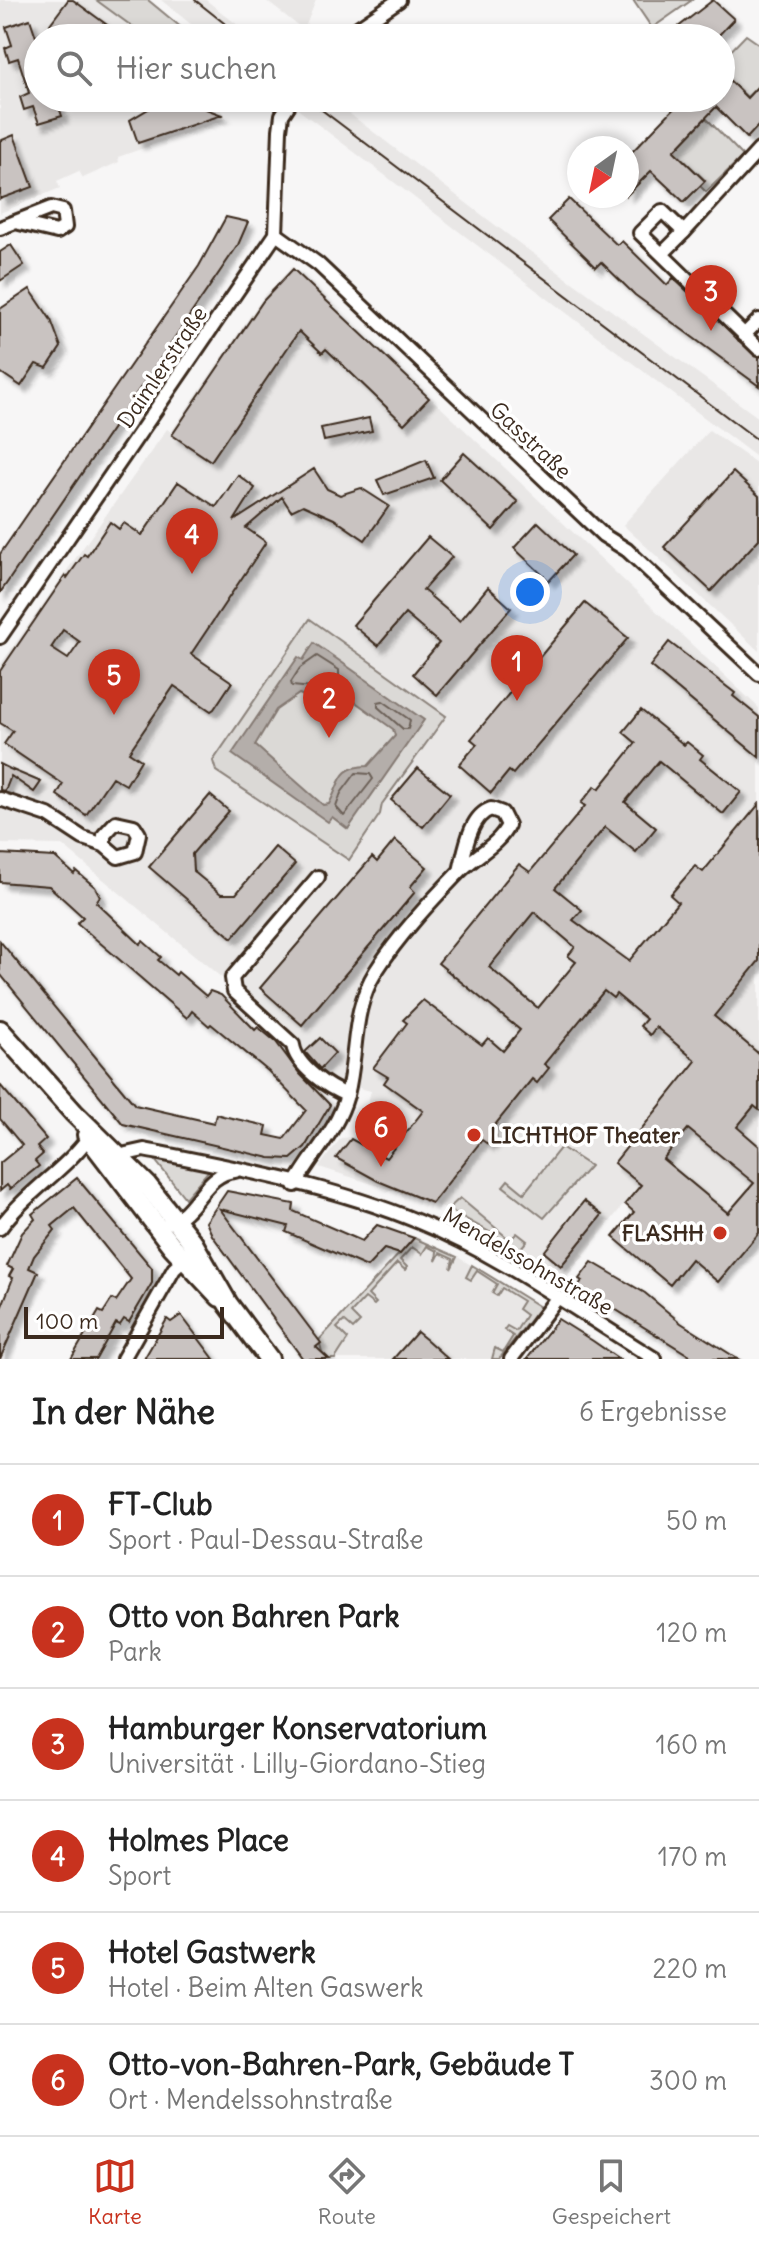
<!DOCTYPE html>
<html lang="de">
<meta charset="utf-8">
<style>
:root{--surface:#fff;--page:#f2f2f2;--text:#222;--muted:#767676;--line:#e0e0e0;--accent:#c8321e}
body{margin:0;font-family:Delius,sans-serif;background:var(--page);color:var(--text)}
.compass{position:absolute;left:567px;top:136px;width:72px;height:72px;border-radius:50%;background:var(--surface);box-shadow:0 4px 12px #0003;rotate:213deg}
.scale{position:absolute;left:24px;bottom:20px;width:200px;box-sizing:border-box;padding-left:8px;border:4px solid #3b2a1e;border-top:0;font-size:22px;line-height:28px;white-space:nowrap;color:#3b2a1e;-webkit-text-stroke:6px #fff;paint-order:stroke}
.you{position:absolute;left:530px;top:592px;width:28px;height:28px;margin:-20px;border:6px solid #fff;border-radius:50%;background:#1a73e8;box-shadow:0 0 0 12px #1a73e833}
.badge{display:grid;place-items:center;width:52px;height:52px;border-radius:50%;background:var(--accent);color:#fff;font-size:26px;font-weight:700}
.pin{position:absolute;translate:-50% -66px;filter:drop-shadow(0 2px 4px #0008)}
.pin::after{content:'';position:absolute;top:42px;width:28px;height:24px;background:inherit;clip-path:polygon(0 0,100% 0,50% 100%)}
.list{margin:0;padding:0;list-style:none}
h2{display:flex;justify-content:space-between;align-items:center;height:104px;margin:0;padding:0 32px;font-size:34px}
h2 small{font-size:26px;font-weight:400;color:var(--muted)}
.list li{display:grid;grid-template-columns:52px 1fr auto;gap:24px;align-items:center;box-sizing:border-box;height:112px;padding:0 32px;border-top:2px solid var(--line)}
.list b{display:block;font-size:30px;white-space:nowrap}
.list p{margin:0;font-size:26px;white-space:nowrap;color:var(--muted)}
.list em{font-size:26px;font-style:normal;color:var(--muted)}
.icon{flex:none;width:44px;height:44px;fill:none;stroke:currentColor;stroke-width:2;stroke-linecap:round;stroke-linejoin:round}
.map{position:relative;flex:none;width:759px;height:1359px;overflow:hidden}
.search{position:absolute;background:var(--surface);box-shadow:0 4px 12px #0003;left:24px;right:24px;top:24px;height:88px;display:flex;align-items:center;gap:20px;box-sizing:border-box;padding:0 28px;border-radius:44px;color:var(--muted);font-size:30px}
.sheet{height:776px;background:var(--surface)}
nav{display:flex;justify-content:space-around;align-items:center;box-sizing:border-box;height:112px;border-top:2px solid var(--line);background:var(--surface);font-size:22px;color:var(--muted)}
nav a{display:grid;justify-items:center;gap:4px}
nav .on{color:var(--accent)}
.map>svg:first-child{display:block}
.built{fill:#e9e7e6}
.green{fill:#dbd9d6;stroke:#8b827a;stroke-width:2}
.water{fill:#b4aeaa;stroke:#847972;stroke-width:2;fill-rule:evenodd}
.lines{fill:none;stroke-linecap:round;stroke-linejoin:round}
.shore{stroke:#6b5f56;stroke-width:2}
.building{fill:#c9c3c1;stroke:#3b2a1e;stroke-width:2;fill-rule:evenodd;filter:url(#shadow)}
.street-casing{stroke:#3b2a1e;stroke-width:18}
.primary-casing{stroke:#3b2a1e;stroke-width:24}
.street{stroke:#fff;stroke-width:12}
.primary{stroke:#fff;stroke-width:18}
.tram{stroke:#3b2a1e;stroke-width:2}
.poi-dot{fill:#c8321e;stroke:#fff;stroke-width:3}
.labels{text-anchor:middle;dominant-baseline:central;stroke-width:7;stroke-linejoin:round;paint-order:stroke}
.street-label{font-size:22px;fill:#3b2a1e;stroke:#fff}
.poi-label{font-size:22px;font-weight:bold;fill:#3b2a1e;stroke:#fff;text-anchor:start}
</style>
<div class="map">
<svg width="759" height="1359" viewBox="0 0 759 1359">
<defs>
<filter id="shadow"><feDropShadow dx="6" dy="6" stdDeviation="2" flood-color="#0004"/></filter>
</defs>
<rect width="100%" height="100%" fill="#f7f6f6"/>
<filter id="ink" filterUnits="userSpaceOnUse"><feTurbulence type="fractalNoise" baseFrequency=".0125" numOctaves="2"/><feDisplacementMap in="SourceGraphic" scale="16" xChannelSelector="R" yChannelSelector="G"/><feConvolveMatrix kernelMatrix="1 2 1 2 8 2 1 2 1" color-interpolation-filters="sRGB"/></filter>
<g filter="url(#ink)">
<g class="built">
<path d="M0 0H96L148 38H38V98H216L214 101 227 119 118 157 119 162 83 178 79 171 57 181 60 188 0 213Z"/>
<path d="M161 0H206L254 38H208Z"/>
<path d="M265 0H316L304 30Z"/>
<path d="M283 98H329L520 244 759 418V459Z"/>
<path d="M292 267 759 708V1233L717 1282 624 1204 565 1279 492 1231 432 1203 319 1167 341 1138 353 1137 362 1125 371 1091 329 1080 297 1048 293 1037 62 845 0 844V665L167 429 171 432 263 297Z"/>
<path d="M709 430 759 465V651L623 525Z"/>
<path d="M414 1238 456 1256 540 1307 499 1359H301L321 1343 319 1340Z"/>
</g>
<g class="green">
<path d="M96 0H148L194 38H148Z"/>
<path d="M633 0H692L652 28Z"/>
<path d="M746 35 759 44V85L747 97 721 72V61Z"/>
<path d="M706 118 743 156 706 192 700 186 705 180 674 151Z"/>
<path d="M310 619 446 716 382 804 380 814 349 860 216 771 213 761Z"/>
<path d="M561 1147 590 1166 544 1218 503 1186 508 1180 524 1193Z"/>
<path d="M155 1160 211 1168 185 1198Z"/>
<path d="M460 1198 510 1240 517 1233 527 1241 520 1249 448 1209Z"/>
<path d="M414 1238 457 1257 451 1269 453 1259 440 1253 436 1261 437 1251 427 1246 422 1254 412 1247 400 1260 407 1267 405 1270 397 1263 368 1295 376 1303 374 1305 365 1298 351 1313 360 1322 353 1329 344 1321 337 1328 348 1339 335 1359H329L322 1352 319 1340Z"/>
<path d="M472 1265 540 1307 499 1359H492L495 1348 503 1352 513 1336 504 1330 507 1326 516 1331 526 1315 518 1309 523 1301 502 1288 497 1296 492 1293 497 1284 477 1271 471 1280 466 1277Z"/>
</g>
<path class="water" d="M314 643 424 720 348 829 332 817 328 822 232 754 298 657 303 660ZM340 685 354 701 393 729 395 736 368 766C338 766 341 782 329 804L323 805 255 745 276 710 299 694C316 702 324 688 340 685Z"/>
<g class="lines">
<g class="shore">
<path d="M317 656 339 670V676L313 688 292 686 291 682 300 668Z"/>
<path d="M383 701 410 720 408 729H403L378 707V702Z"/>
<path d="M356 773 370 774 373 779 344 816 336 807 341 793Z"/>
</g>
</g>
<g class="building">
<path d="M68 0H73L125 38H69L50 24Z"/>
<path d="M713 0 734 19 716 38H664Z"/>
<path d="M30 19 38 43V98H56L62 116 39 123 33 107 24 110 20 97 29 93 18 58 9 61 5 48 12 45 6 27Z"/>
<path d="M721 72 747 98 759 85V125L747 138 716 107 674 151 705 181 684 202 651 171 627 195V157L684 98H721Z"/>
<path d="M174 105 198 106 222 115 138 143 130 120 150 108Z"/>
<path d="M14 135 33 187 0 199V141Z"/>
<path d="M569 199 617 245 622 241 667 285 673 278 759 358V386L635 295 601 262 596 267 548 220Z"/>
<path d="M226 217 248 222 238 245 0 593V554L199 266Z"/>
<path d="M11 245 24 265 0 281V252Z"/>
<path d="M293 269 429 398 404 424 326 349 322 353 299 331 211 461 172 435 263 301Z"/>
<path d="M30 289 51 320 61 347 47 368 36 364 21 386 0 372V309Z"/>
<path d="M369 418 372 431 324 441 321 428Z"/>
<path d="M464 453 518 502 493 530 440 480Z"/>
<path d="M426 460 434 478 384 495 377 480Z"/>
<path d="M314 469 327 489 340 495 361 488 389 506 365 540 334 519 303 505 291 511 282 497 246 528 266 542 191 654 232 682 214 709 211 711 174 686 129 752 141 760 126 785 112 777 86 815 57 795 63 784 4 744 13 731 0 723V671L65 576 67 578 84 554 87 556 110 522 119 529 124 523 142 535 178 482 216 507 238 475 255 488 234 521ZM63 630 80 642 68 659 51 648Z"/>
<path d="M733 472 759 496V539L711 591 664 547Z"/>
<path d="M538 522 573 555 549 581 514 548Z"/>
<path d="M428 537 452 557 423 590 460 621 488 587 511 608 437 695 413 674 439 643 405 614 378 646 353 625Z"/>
<path d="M585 603 628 638 513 774 509 771 491 793 459 765 477 744 471 739Z"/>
<path d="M669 642 735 693 733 696 759 717V757L650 666Z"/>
<path d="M641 710 684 745 687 742 703 755 700 759 741 792 723 814 659 761 625 802 656 828 636 852 605 827 555 888 582 910 573 920 629 961 678 902 670 895 695 866 703 872 759 804V961L714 1016 759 1054V1110L754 1106 737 1127 759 1146V1233L718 1282 691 1259 670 1285 613 1237 634 1212 625 1204 641 1185 614 1163 696 1061 656 1027 650 1035 640 1026 646 1019 616 994 613 998 604 991 544 1064 549 1068 537 1083 532 1079 490 1131 496 1136 489 1145 482 1140 432 1203 378 1181 336 1158 351 1139 386 1158 423 1111 384 1083 388 1077 373 1068 407 1023 403 1020 423 1000 482 1045 488 1038 503 1051 520 1030 438 963 519 864 530 872 585 806 581 803 595 786 599 789 636 743 623 732ZM534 912 575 947 568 956 576 962 538 1008 489 967ZM688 1129 754 1183 728 1213 663 1159Z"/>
<path d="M0 764 10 769 41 782 34 792 11 776 5 791 0 790Z"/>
<path d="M418 768 450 794 423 827 391 800Z"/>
<path d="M210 795 229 811 192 854 193 871 221 894H236L275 847 295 864 232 938 149 867Z"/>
<path d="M395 840 427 867 410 887 415 892 302 1025 260 988 372 857 377 862Z"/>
<path d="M0 854 55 857 74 874 76 871 95 887 100 896 96 902 140 944 143 941 161 957 158 960 176 975 178 972 206 996 210 991 221 995 255 1030 258 1027 276 1042 300 1074 330 1105 305 1147 291 1159 270 1158 123 1124 0 974V941L135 1105 214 1123 216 1114 223 1116 267 1126 265 1135 284 1139 306 1110 268 1071 211 1024 209 1026 192 1011 187 1018 77 923 83 917 49 886 0 882Z"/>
<path d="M320 1038 335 1053 320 1069 305 1052Z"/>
<path d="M0 1085 46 1139 37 1147 43 1154 35 1161 39 1166 10 1189 7 1185 0 1191V1163L22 1145 0 1119Z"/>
<path d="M77 1178 152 1268V1283L129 1322 124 1319 120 1325 116 1323 96 1359H71L99 1311 103 1313 112 1299 116 1301 131 1279 74 1208 52 1226 55 1230 34 1256 29 1268 38 1272 0 1359V1311L13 1278 9 1276 13 1269 7 1266 22 1233 35 1219 32 1214Z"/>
<path d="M227 1191 294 1204 293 1211 362 1241 377 1225 414 1238 400 1254 384 1249 367 1267 286 1232 288 1226 220 1209 321 1343 316 1347 329 1359H303L212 1235 206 1222Z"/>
<path d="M584 1201 602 1215 561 1266 544 1252Z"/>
<path d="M592 1262 645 1293 681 1323 738 1359H695L578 1286 582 1281 579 1279Z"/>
<path d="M181 1315 214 1359H144L167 1319 171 1322Z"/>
<path d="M558 1319 593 1341 619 1359H527Z"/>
<path d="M417 1332 428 1341 448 1359H393Z"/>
</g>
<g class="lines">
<defs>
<g id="street">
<path d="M343 38 399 0"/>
<path d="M0 228 51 208 63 211 65 227 57 232 15 222"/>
<path d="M684 232 759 150"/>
<path d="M276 234 318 264 603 535 627 550 759 674"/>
<path d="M662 254 684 232 662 211 640 233 759 349"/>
<path d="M744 335 759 320"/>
<path d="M0 637 276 234 280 130 282 115 293 98"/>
<path d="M0 799 48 815 83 838 104 845 118 857 135 852 139 834 134 826 116 822 104 835V845"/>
<path d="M318 877 232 978 234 991 293 1045C296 1066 328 1088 347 1095"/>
<path d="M119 1163 126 1154 144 1150C235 1168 333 1186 419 1222 503 1256 578 1312 655 1359"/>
<path d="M295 1185C312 1154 337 1131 347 1095 358 1052 351 1011 376 971 398 936 431 901 459 872 474 856 499 845 508 825L502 813 491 809C469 816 465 852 460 871"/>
<path d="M169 1222C197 1213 204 1173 235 1171"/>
<path d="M0 1228C25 1193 63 1172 89 1137"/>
<path d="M123 1359 174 1269 184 1260"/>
<path d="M511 1359 557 1298"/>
</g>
<g id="primary">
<path d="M0 1030 74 1113 147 1185 193 1243 228 1304 269 1359"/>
<path d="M87 1135 172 1246 220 1297"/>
</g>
</defs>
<use href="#street" class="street-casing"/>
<use href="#primary" class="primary-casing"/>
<use href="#street" class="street"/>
<use href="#primary" class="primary"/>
<g class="tram">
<path d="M195 0 243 38"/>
<path d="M306 98 759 441"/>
</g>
</g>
</g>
<g class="poi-dot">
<circle cx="474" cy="1135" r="8"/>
<circle cx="720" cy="1233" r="8"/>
</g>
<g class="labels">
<g class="street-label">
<text transform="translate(162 367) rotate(-56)">Daimlerstraße</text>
<text transform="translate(531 440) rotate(43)">Gasstraße</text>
<text transform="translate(528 1261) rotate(30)">Mendelssohnstraße</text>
</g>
<g class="poi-label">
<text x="490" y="1135">LICHTHOF Theater</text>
<text x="704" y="1233" text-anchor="end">FLASHH</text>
</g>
</g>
</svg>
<svg class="compass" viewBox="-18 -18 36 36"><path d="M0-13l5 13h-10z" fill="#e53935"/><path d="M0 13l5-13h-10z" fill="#767676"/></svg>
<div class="scale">100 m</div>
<div class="you"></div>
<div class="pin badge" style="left:517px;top:701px">1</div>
<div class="pin badge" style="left:329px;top:738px">2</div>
<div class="pin badge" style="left:711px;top:331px">3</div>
<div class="pin badge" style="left:192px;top:574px">4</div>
<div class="pin badge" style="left:114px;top:715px">5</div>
<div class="pin badge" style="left:381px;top:1167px">6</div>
<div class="search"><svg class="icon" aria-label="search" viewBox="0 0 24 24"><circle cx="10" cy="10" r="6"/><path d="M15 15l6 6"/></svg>Hier suchen</div>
</div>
<section class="sheet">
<h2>In der Nähe<small>6 Ergebnisse</small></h2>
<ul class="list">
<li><span class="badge">1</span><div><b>FT-Club</b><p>Sport · Paul-Dessau-Straße</p></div><em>50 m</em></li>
<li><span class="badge">2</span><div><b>Otto von Bahren Park</b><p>Park</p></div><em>120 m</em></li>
<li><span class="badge">3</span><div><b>Hamburger Konservatorium</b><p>Universität · Lilly-Giordano-Stieg</p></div><em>160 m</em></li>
<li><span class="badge">4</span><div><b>Holmes Place</b><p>Sport</p></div><em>170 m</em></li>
<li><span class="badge">5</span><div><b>Hotel Gastwerk</b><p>Hotel · Beim Alten Gaswerk</p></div><em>220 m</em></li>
<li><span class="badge">6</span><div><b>Otto-von-Bahren-Park, Gebäude T</b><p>Ort · Mendelssohnstraße</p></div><em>300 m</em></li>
</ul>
</section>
<nav>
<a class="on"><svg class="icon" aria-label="map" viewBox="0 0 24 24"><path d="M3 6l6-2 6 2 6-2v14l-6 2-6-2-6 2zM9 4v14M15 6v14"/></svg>Karte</a>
<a><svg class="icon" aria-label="directions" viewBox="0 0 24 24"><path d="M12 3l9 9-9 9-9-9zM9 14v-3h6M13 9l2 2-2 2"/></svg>Route</a>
<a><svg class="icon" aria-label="saved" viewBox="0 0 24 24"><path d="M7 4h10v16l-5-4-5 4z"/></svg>Gespeichert</a>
</nav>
